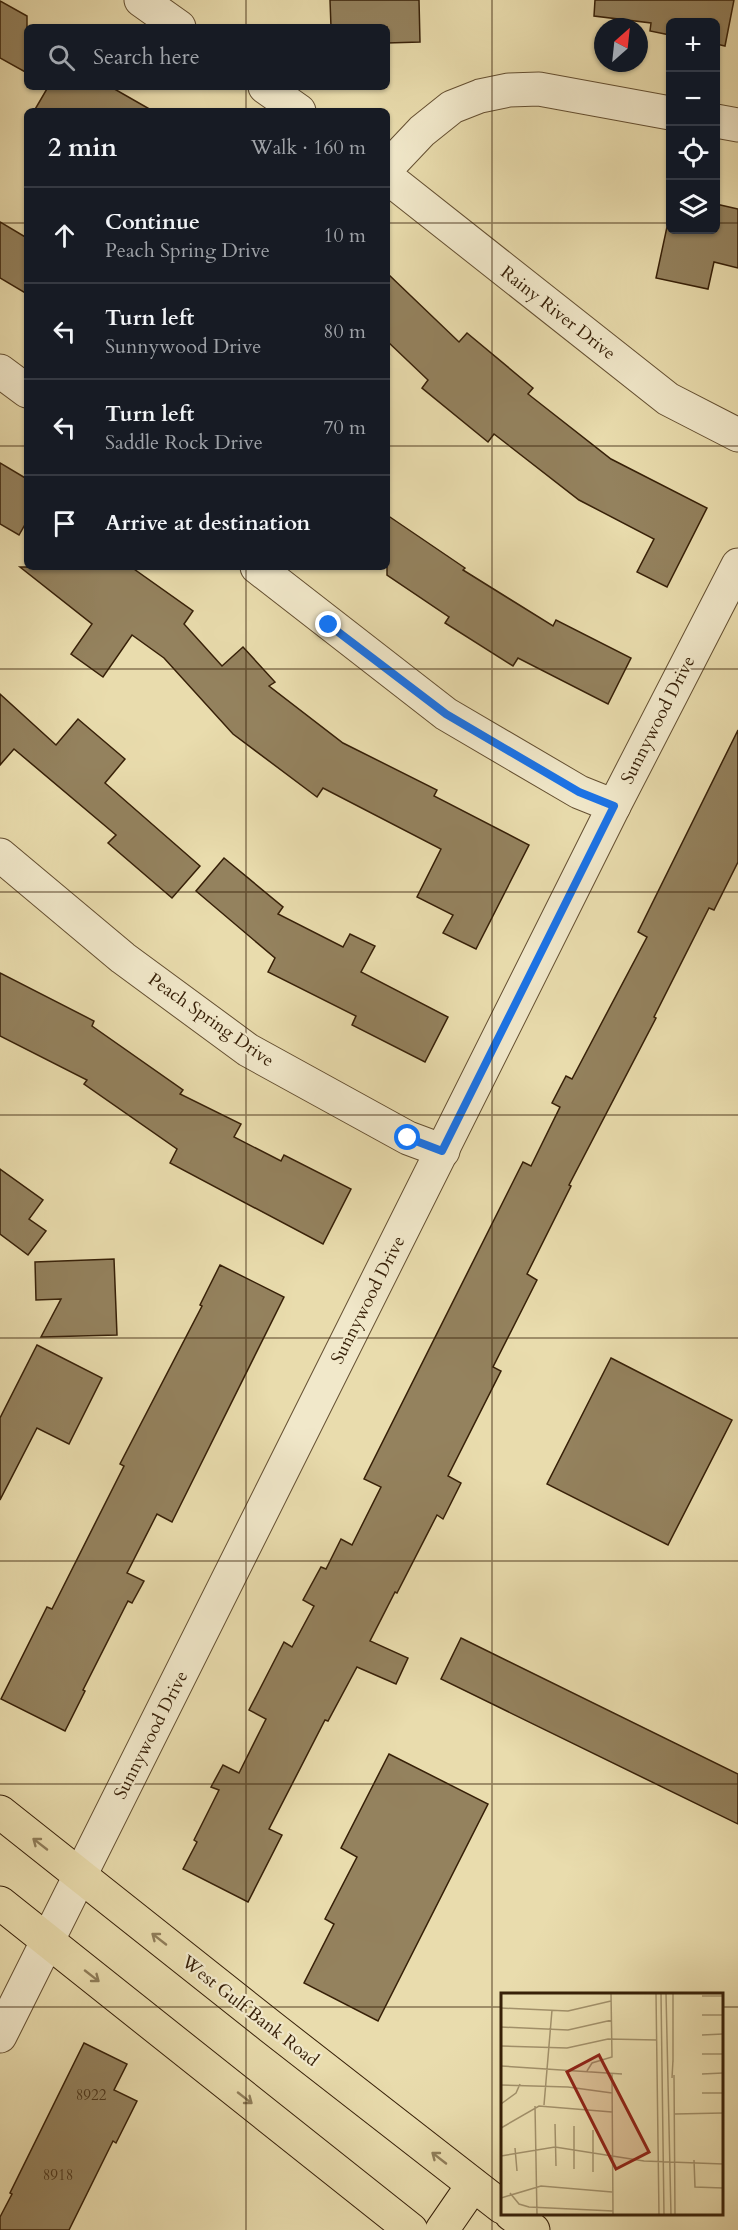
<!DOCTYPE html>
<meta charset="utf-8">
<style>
:root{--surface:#171b24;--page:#242831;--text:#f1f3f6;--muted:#9ea1a6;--line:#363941}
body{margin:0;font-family:Cardo,serif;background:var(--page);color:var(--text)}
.controls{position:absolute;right:18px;top:18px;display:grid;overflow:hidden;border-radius:9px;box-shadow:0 2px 4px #0004}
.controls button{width:54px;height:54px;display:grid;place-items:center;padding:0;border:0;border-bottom:2px solid var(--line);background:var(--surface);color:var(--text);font:30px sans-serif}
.compass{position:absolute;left:594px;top:18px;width:54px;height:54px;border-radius:50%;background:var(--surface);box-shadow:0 2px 4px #0004;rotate:27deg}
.stop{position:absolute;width:18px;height:18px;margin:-14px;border:4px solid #1a73e8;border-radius:50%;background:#fff}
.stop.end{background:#1a73e8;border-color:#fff;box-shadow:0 2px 6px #0008}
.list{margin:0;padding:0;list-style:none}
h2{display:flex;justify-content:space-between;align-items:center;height:78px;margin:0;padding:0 24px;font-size:26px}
h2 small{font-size:20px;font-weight:400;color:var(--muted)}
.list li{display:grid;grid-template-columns:39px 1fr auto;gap:18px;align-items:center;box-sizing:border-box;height:96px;padding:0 24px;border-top:2px solid var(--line)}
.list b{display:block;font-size:22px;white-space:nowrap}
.list p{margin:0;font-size:20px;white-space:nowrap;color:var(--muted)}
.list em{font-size:20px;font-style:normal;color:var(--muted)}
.icon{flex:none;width:33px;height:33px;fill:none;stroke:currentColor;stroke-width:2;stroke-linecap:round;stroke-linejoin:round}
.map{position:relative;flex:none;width:738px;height:2230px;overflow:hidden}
.search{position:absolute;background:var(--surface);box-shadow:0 2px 4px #0004;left:24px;top:24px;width:366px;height:66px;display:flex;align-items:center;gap:15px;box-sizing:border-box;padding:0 21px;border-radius:9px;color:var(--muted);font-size:22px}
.panel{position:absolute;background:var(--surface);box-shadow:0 2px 4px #0004;left:24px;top:108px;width:366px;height:462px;border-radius:9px}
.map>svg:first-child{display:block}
.building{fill:#94825e;stroke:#372008;stroke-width:1.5}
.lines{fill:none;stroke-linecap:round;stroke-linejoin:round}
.minor-casing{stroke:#644f31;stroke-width:35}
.major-casing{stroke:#372008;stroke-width:35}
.minor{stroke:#f1e8ca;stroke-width:33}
.major{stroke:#e9dcad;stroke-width:33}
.oneway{stroke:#907e5a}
.route{stroke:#1a73e8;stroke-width:8}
.grid{fill:none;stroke:#372008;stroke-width:1.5;stroke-opacity:0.55}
.labels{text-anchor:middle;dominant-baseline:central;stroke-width:4.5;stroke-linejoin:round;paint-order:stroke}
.number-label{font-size:15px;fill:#4e381e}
.street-label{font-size:18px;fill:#372008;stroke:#f1e8ca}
.inset-road{fill:none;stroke:#a2916b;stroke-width:1.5}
.view{fill:#8f2418;fill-opacity:0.15;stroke:#8f2418;stroke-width:3}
.inset-edge{fill:none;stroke:#372008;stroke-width:3}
</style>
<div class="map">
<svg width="738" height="2230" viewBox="0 0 738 2230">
<rect width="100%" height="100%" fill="#e9dcad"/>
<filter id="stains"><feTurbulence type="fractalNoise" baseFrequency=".00333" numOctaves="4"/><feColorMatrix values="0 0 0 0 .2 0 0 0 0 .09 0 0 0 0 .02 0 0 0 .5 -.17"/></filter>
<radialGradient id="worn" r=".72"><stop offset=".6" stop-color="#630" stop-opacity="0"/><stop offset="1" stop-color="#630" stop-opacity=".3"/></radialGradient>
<g class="building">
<path d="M330 0H419L420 42 387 43V27H331Z"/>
<path d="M595 0H734L725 46 716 44V22H670V35L650 31 651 23 594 16Z"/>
<path d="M0 1 27 16V73L0 58Z"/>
<path d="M48 87H111L153 111H34Z"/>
<path d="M716 204 738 209V268L714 262 708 289 656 278 670 213V230H716Z"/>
<path d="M0 222 27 238V294L0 278Z"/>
<path d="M387 273 459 342 467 333 533 388 528 394 611 459 707 508 667 587 637 572 654 539 579 500 494 434 488 442 422 388 428 380 387 341Z"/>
<path d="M0 463 27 479V521L19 535 0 524Z"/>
<path d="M387 515 465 568 463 570 553 626 556 620 631 658 608 704 518 658 513 666 445 623 449 617 387 575Z"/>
<path d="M20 567H131L193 611 184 624 222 666 243 647 275 682 269 686 343 743 437 790 434 796 529 845 476 949 443 933 453 915 417 897 441 849 323 788 317 797 233 734 164 658 132 635 103 677 71 654 92 624Z"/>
<path d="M0 694 56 745 78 719 125 759 105 783 200 866 172 898 108 843 116 835 14 749 0 765Z"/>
<path d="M738 730V862L714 910 709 908 654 1017 656 1018 569 1185 571 1186 527 1274 537 1280 493 1367 501 1371 448 1476 461 1483 443 1519 437 1515 397 1593 395 1592 370 1641 408 1658 396 1684 357 1667 328 1721 325 1720 269 1829 282 1835 248 1902 183 1869 197 1842 194 1840 219 1790 211 1787 223 1765 239 1773 266 1719 249 1710 284 1642 292 1647 314 1606 303 1600 321 1567 326 1569 341 1539 352 1545 381 1487 364 1479 523 1162 531 1166 560 1107 552 1103 566 1076 572 1079 647 937 638 932Z"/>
<path d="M224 858 283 907 278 914 343 947 350 934 375 946 361 972 448 1017 425 1062 352 1025 356 1016 268 972 275 958 196 891Z"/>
<path d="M0 973 94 1021 92 1026 183 1090 180 1094 241 1124 234 1137 281 1161 284 1155 351 1189 323 1244 170 1163 177 1149 84 1084 87 1080 0 1036Z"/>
<path d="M0 1169 43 1200 29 1219 46 1231 28 1255 0 1234Z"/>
<path d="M114 1259 117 1335 41 1337 61 1299 36 1300 35 1262Z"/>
<path d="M220 1265 284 1297 172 1522 157 1514 127 1573 144 1581 132 1603 128 1601 83 1690 85 1691 65 1731 1 1699 47 1607 52 1609 124 1466 120 1464 202 1306 200 1305Z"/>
<path d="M37 1345 102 1378 69 1444 37 1428 0 1500V1418Z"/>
<path d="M611 1358 732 1420 668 1545 547 1484Z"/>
<path d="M461 1638 738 1774V1824L441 1679Z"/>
<path d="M389 1754 488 1804 378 2021 304 1983 334 1924 325 1919 357 1857 341 1848Z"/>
<path d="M84 2043 127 2064 114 2090 137 2101 116 2143 113 2141 69 2230H0V2217L12 2194 10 2193Z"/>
</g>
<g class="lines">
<defs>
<g id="minor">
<path d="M141 0 179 27"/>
<path d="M265 87 299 111"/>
<path d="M716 121 738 125"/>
<path d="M387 168 422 131 452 107 480 96 509 90 539 89 670 113"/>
<path d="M387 177 668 399 738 435"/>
<path d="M0 371 27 391"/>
<path d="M257 567 446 714 579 792 614 806"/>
<path d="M0 855 123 958 248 1050 408 1138 443 1151"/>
<path d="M0 2036 614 806 738 565"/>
</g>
<g id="major">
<path d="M0 1812 271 2027 502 2207"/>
<path d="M0 1903 411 2230"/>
<path d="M511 2214 533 2230"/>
<path d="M442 2230 473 2185"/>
</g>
</defs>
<use href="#minor" class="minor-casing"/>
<use href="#major" class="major-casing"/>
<use href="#minor" class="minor"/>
<use href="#major" class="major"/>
</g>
<defs><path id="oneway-shaft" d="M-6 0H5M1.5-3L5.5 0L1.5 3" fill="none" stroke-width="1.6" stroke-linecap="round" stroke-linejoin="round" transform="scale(1.5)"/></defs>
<g class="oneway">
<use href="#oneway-shaft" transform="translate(40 1844) rotate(-142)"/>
<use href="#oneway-shaft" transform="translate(159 1939) rotate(-142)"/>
<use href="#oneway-shaft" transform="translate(92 1976) rotate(38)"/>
<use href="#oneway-shaft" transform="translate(245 2098) rotate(38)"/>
<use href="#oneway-shaft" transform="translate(439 2158) rotate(-142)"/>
</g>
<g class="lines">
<path class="route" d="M329 625 446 714 579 792 614 806 442 1151 408 1138"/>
</g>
<path class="grid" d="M246 0V27M492 0V2230M246 87V111M0 223H27M387 223H670M716 223H738M0 446H27M387 446H738M246 567V2230M0 669H738M0 892H738M0 1115H738M0 1338H738M0 1561H738M0 1784H738M0 2007H502M722 2007H738"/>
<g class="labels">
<g class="number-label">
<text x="91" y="2095">8922</text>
<text x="58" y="2175">8918</text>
</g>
<g class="street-label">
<text transform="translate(558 313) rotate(38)">Rainy River Drive</text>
<text transform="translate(658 720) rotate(-63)">Sunnywood Drive</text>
<text transform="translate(211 1020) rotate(35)">Peach Spring Drive</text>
<text transform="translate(368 1300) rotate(-63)">Sunnywood Drive</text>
<text transform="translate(151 1735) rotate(-63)">Sunnywood Drive</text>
<text transform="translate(250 2011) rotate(38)">West Gulf Bank Road</text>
</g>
</g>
<g transform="translate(501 1993)">
<rect width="222" height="222" fill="#e9dcad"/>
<path class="inset-road" d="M155 0 158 222M160 0 163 222M165 0 170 222M172 0V69M201 3H222M0 15 67 18 110 8M201 22H222M0 34 67 37 111 27M201 42 222 41M0 53 66 55 107 46 156 47M201 61H222M0 73 121 81M86 78 91 70 111 64 110 0M111 81 112 222M201 81 222 80M173 82 174 222M171 85 172 67M0 92 67 94 111 100M201 100H222M0 111 15 100 19 91M43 112 51 17M34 113 36 222M174 121 222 120M54 131 55 173M73 133V176M0 135 38 113 111 119M92 137V179M14 155 16 178M0 163 54 154 143 168 222 171M193 167 194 194 222 195M9 200 18 211 28 214 112 218M0 205 40 193 111 199"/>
<path class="view" d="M98 62 148 159 115 176 66 79Z"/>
<rect width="222" height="222" class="inset-edge"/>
</g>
<rect width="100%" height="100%" filter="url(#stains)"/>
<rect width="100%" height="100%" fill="url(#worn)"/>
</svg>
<div class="controls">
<button>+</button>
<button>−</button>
<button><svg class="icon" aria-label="locate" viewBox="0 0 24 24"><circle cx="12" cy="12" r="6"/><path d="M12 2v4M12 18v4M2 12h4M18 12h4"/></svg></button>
<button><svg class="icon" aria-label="layers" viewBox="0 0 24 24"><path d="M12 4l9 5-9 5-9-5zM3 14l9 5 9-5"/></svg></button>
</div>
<svg class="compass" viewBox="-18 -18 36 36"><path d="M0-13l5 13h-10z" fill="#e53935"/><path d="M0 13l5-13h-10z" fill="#9ea1a6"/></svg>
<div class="stop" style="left:408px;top:1138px"></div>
<div class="stop end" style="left:329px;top:625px"></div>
<div class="search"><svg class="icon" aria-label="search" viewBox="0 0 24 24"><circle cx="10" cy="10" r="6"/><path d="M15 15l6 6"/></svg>Search here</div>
<section class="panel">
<h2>2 min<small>Walk · 160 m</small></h2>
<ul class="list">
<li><svg class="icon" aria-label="ahead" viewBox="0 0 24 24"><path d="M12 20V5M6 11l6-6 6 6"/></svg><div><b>Continue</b><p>Peach Spring Drive</p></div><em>10 m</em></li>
<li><svg class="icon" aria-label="left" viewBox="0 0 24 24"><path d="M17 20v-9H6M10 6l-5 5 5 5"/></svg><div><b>Turn left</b><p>Sunnywood Drive</p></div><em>80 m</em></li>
<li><svg class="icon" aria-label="left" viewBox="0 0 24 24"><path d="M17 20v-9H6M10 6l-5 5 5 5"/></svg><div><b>Turn left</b><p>Saddle Rock Drive</p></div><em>70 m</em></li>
<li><svg class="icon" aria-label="arrive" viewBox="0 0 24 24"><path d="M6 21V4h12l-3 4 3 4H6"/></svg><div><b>Arrive at destination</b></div></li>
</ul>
</section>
</div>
